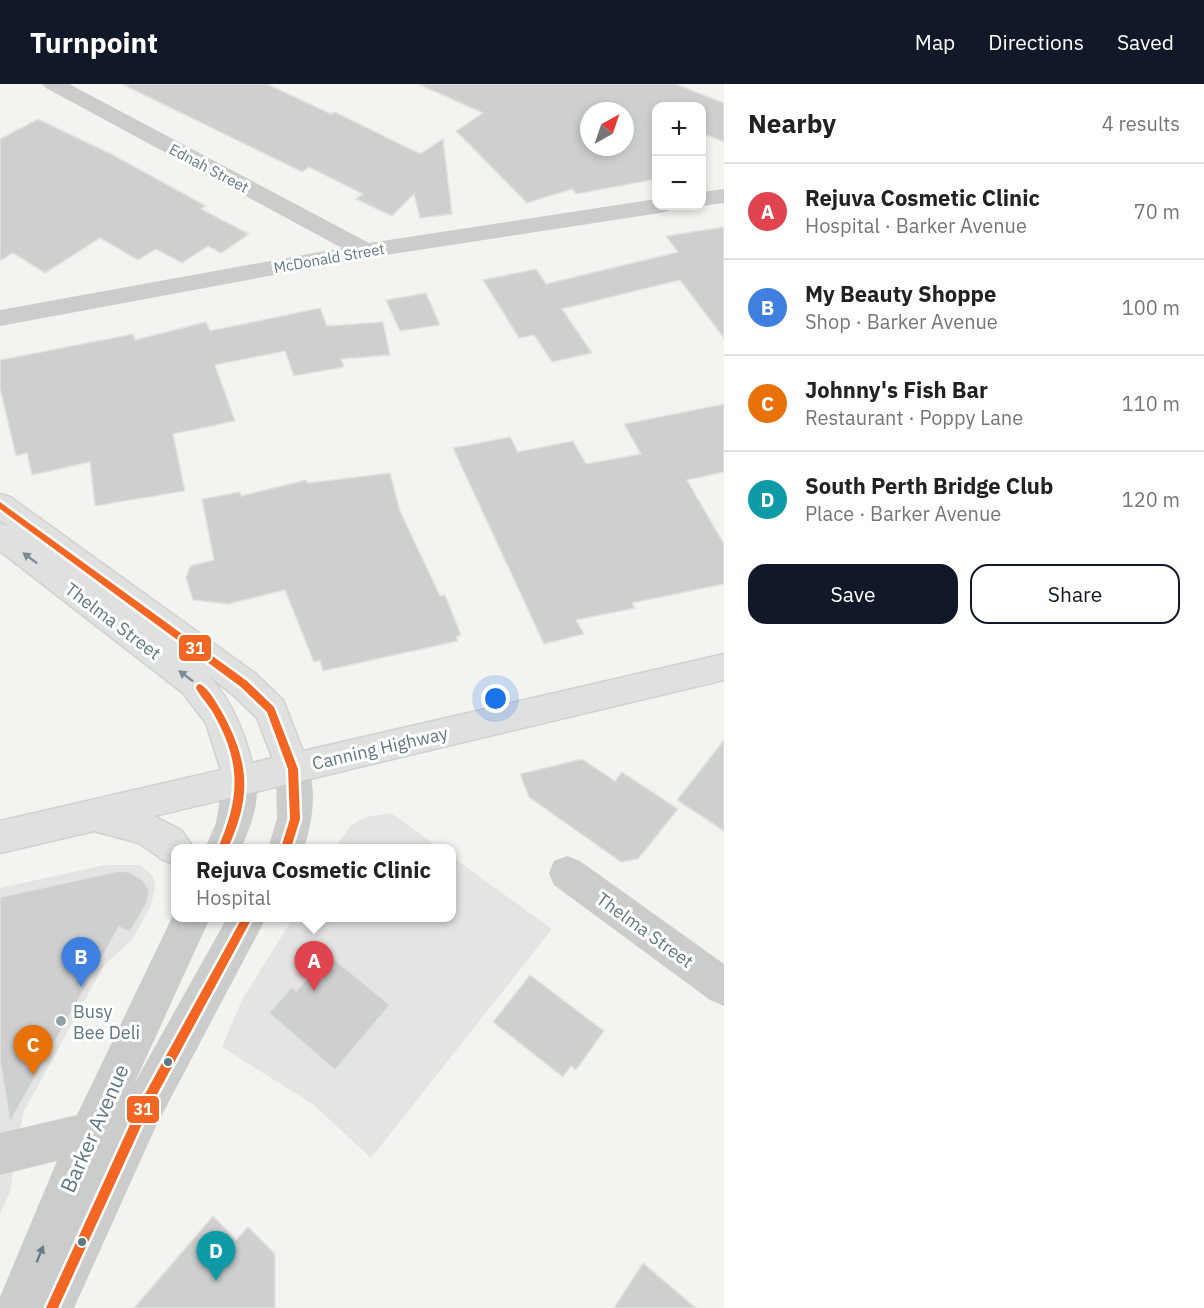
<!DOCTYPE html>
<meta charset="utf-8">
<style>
:root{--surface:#fff;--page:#f2f2f2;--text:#222;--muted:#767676;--line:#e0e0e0;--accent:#111827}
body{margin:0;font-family:"IBM Plex Sans",sans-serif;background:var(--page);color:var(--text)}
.controls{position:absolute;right:18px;top:18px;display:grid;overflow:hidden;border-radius:12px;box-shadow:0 3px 9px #0003}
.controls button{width:54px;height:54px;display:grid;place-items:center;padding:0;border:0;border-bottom:2px solid var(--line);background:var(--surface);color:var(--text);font:30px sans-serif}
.compass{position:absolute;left:580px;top:18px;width:54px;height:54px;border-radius:50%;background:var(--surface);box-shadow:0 3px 9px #0003;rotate:40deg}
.you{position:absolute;left:496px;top:615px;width:21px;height:21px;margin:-15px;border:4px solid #fff;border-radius:50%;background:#1a73e8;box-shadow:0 0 0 9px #1a73e833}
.badge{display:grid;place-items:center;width:39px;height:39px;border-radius:50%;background:var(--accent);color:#fff;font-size:20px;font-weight:700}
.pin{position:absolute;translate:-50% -50px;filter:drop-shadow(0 2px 3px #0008)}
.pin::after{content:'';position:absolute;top:32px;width:21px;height:18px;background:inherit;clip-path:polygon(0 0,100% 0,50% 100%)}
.popup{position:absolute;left:171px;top:760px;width:285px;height:78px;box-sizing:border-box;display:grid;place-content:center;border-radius:12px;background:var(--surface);filter:drop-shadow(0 2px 4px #0005);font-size:20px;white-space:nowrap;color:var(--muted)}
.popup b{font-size:22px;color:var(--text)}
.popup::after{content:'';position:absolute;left:50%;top:100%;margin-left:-12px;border:12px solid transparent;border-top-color:var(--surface)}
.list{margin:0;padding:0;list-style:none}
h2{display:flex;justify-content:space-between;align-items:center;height:78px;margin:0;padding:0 24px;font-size:26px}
h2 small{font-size:20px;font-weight:400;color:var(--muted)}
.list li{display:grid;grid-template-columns:39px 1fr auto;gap:18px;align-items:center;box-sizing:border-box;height:96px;padding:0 24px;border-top:2px solid var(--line)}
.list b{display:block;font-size:22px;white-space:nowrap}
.list p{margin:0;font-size:20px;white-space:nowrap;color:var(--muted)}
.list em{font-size:20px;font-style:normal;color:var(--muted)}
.actions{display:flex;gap:12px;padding:18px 24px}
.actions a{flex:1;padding:14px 0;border:2px solid var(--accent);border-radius:18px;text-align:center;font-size:21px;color:var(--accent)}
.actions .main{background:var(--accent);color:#fff}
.map{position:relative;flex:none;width:724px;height:1224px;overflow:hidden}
header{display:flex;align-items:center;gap:36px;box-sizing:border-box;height:84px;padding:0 30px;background:var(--accent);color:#fff}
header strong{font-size:28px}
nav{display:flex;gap:33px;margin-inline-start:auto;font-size:21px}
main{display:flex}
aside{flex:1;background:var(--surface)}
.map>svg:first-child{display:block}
.built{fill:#e3e4e3}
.building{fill:#ced0cf;stroke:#e2e2e0;stroke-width:1.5;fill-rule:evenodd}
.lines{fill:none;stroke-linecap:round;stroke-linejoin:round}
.major-casing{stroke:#d0d1d0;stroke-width:3}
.highway-casing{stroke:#d0d1d0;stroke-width:3}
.minor{fill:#cbcccc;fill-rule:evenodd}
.major{fill:#dfe0e0;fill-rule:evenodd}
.highway{fill:#dfe0e0;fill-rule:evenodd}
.bus-1-casing{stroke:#fff;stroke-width:5}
.bus-1{fill:#f26522;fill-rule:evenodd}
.oneway{fill:#798c96}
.oneway2{fill:#657b88}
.poi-dot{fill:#93a2aa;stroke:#fff;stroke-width:2}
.bus-dot{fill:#607784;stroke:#fff;stroke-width:2}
.labels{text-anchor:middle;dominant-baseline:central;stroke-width:6;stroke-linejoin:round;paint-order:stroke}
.far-street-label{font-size:15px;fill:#607784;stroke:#fff}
.street-label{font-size:18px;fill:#607784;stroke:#fff}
.poi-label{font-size:18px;fill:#607784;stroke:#fff;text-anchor:start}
.near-street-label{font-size:21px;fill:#607784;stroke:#fff}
.line-badge{stroke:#fff;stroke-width:2}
.badge-label{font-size:16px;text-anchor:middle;font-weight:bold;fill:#fff}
</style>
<header>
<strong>Turnpoint</strong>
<nav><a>Map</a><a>Directions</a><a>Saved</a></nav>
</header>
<main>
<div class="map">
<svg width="724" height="1224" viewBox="0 0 724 1224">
<rect width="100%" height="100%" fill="#f3f3f0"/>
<g class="built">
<path d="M391 729 440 764H335L351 741 366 733Z"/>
<path d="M452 773 552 845 371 1074 314 1021 222 963 242 916 293 834H452Z"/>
<path d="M105 781H140L153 792 155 803 151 822 132 856 104 881 23 1029 10 1107 0 1130V804Z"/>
</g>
<g class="building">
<path d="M122 0H267L331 30 335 28 420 70 443 55 452 130 420 134 414 110 392 132 356 115 363 110 309 83 302 88Z"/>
<path d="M418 0H675L724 19V58L702 49V22H657V95L576 110 572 105 527 119 456 47 483 29ZM589 27H625V63H589Z"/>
<path d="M38 35 113 71 206 122 201 125 249 150 221 169 208 162 182 179 156 165 138 176 100 154 45 189 13 169 0 177V55Z"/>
<path d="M724 143V254L680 196 562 225 592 269 552 278 534 251 519 254 483 196 536 185 546 200 678 168 666 152Z"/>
<path d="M426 209 440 241 400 247 386 216Z"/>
<path d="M320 224 327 242 383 238 390 271 341 275 344 283 294 292 285 267 215 281 235 337 173 350 185 407 95 422 90 378 32 391 27 369 16 372 0 304V276L133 250 135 256 206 238 210 247Z"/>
<path d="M724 320V388L687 396 724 460V500L632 519 635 524 576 536 584 550 544 560 453 364 510 353 518 368 573 357 586 380 641 370 624 340Z"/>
<path d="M390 389 400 427 440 512 445 511 461 551 456 553 458 557 323 587 320 576 314 578 285 506 228 520 193 516 186 494 190 482 214 476 202 415 240 408 241 412 306 396 308 399Z"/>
<path d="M724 656V747L677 716Z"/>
<path d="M582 675 615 697 622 688 678 725 638 775 621 778 529 713 520 690Z"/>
<path d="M119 787 129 788 143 796 149 806 147 819 130 848 119 843 10 1038 0 977V813Z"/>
<path d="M329 871 390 921 335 986 269 929 292 903 296 907Z"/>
<path d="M530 891 604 947 576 986 571 982 563 993 493 938Z"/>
<path d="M213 1132 236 1156 248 1143 275 1170V1224H134Z"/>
<path d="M643 1179 696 1224H614Z"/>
</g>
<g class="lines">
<defs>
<path id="major" d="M0 410 10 413 256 590 283 616 310 685 305 696 293 700 281 696 257 634 232 610 209 592C237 623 247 658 257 697L252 708 240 712 228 708 206 639 183 609 0 467V440L8 442 0 436Z"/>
<path id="highway" d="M724 570V596L154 732 181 746 194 764H176V781L163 776 139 759 94 747 0 769V737Z"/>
</defs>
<use href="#major" class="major-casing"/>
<use href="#highway" class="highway-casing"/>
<g class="minor">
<path d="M42 0H69L369 159 656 115V122H672L668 127 660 129 366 174 0 242V226L342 164 46 4Z"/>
<path d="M724 105V119L702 122H700L702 108Z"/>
<path d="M293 670 305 674C318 702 313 737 304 764H268L277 735 276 685 281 674Z"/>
<path d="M240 682 252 686C264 710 251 742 241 764H205L216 739 223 697 228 686Z"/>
<path d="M567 772 580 777 724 880V922L710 916 554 801 549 789 554 777Z"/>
<path d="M176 825V834H210L134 1000 227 834H266L157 1040 74 1224H0V1213L57 1077 0 1091V1049L77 1031Z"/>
</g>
<use href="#major" class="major"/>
<use href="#highway" class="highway"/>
<defs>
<g id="bus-1">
<path d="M0 418 247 597 274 623 298 685 300 735 291 764H281L290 735 288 685 267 628 241 603 0 425Z"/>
<path d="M200 600C210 606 217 620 223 630 250 680 251 713 228 764H218C241 712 241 676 212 627 207 619 200 612 196 604L197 601Z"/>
<path d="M242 834H252L147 1029 58 1224H46L139 1021Z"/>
</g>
</defs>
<use href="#bus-1" class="bus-1-casing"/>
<use href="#bus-1" class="bus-1"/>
</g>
<defs><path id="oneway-solid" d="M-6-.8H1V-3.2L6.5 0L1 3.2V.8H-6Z" transform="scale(1.5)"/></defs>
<g class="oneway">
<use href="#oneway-solid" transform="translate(30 474) rotate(-143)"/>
<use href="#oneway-solid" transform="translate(186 592) rotate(-143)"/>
</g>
<use class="oneway2" href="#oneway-solid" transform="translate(40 1170) rotate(-68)"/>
<circle class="poi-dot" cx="61" cy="937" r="6"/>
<g class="bus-dot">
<circle cx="168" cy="978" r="5"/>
<circle cx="82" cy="1158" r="5"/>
</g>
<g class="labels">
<g class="far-street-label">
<text transform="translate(209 84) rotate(28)">Ednah Street</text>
<text transform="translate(329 174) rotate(-10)">McDonald Street</text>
</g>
<g class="street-label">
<text transform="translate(113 537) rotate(37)">Thelma Street</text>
<text transform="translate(380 664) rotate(-13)">Canning Highway</text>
<text transform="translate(645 846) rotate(36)">Thelma Street</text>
</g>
<g class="poi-label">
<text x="73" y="927">Busy<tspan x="73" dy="21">Bee Deli</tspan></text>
</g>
<g class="near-street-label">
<text transform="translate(94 1044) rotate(-66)">Barker Avenue</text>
</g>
</g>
<g class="line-badge">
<rect x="178" y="550" width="34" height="28" rx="6" fill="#f26522"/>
<rect x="126" y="1011" width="34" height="29" rx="6" fill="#f26522"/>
</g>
<g class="badge-label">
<text x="195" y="570">31</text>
<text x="143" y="1031">31</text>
</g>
</svg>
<div class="controls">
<button>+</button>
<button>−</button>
</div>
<svg class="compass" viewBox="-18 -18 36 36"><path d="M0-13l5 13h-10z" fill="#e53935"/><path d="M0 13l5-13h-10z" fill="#767676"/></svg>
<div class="you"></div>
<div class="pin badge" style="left:314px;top:907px;background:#e0444e">A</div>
<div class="popup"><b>Rejuva Cosmetic Clinic</b>Hospital</div>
<div class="pin badge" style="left:81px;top:903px;background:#3f7fe0">B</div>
<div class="pin badge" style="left:33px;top:991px;background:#e8710a">C</div>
<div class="pin badge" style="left:216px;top:1197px;background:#0f9aa8">D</div>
</div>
<aside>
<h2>Nearby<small>4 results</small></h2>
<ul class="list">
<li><span class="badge" style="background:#e0444e">A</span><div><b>Rejuva Cosmetic Clinic</b><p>Hospital · Barker Avenue</p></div><em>70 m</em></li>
<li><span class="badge" style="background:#3f7fe0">B</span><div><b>My Beauty Shoppe</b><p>Shop · Barker Avenue</p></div><em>100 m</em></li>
<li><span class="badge" style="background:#e8710a">C</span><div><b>Johnny's Fish Bar</b><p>Restaurant · Poppy Lane</p></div><em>110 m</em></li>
<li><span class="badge" style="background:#0f9aa8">D</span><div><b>South Perth Bridge Club</b><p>Place · Barker Avenue</p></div><em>120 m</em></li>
</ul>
<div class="actions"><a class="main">Save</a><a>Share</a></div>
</aside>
</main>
